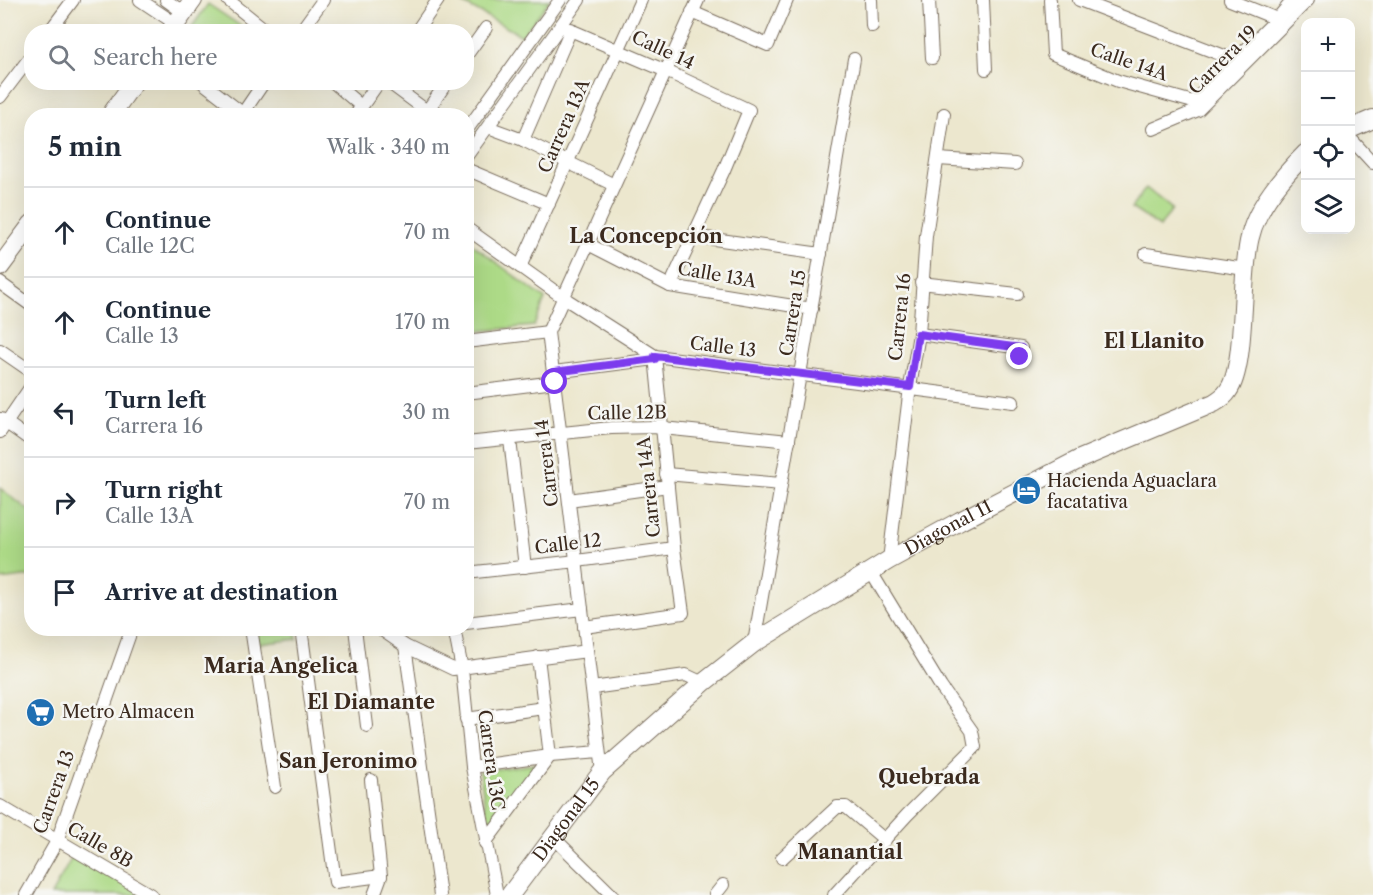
<!DOCTYPE html>
<meta charset="utf-8">
<style>
:root{--surface:#fff;--page:#f6f6f7;--text:#1f2937;--muted:#747a83;--line:#e0e1e3}
body{margin:0;font-family:"Libre Caslon Text",serif;background:var(--page);color:var(--text)}
.controls{position:absolute;right:18px;top:18px;display:grid;overflow:hidden;border-radius:12px;box-shadow:0 6px 24px #0002}
.controls button{width:54px;height:54px;display:grid;place-items:center;padding:0;border:0;border-bottom:2px solid var(--line);background:var(--surface);color:var(--text);font:30px sans-serif}
.stop{position:absolute;width:18px;height:18px;margin:-14px;border:4px solid #7c3aed;border-radius:50%;background:#fff}
.stop.end{background:#7c3aed;border-color:#fff;box-shadow:0 2px 6px #0008}
.list{margin:0;padding:0;list-style:none}
h2{display:flex;justify-content:space-between;align-items:center;height:78px;margin:0;padding:0 24px;font-size:26px}
h2 small{font-size:20px;font-weight:400;color:var(--muted)}
.list li{display:grid;grid-template-columns:39px 1fr auto;gap:18px;align-items:center;box-sizing:border-box;height:90px;padding:0 24px;border-top:2px solid var(--line)}
.list b{display:block;font-size:22px;white-space:nowrap}
.list p{margin:0;font-size:20px;white-space:nowrap;color:var(--muted)}
.list em{font-size:20px;font-style:normal;color:var(--muted)}
.icon{flex:none;width:33px;height:33px;fill:none;stroke:currentColor;stroke-width:2;stroke-linecap:round;stroke-linejoin:round}
.map{position:relative;flex:none;width:1373px;height:895px;overflow:hidden}
.search{position:absolute;background:var(--surface);box-shadow:0 6px 24px #0002;left:24px;top:24px;width:450px;height:66px;display:flex;align-items:center;gap:15px;box-sizing:border-box;padding:0 21px;border-radius:24px;color:var(--muted);font-size:22px}
.panel{position:absolute;background:var(--surface);box-shadow:0 6px 24px #0002;left:24px;top:108px;width:450px;height:528px;border-radius:24px}
.map>svg:first-child{display:block}
.green{fill:#adda87;stroke:#748252;stroke-width:1.5}
.lines{fill:none;stroke-linecap:round;stroke-linejoin:round}
.street-casing{stroke:#796c5c;stroke-width:14}
.secondary-casing{stroke:#796c5c;stroke-width:20}
.street{stroke:#fff;stroke-width:12}
.secondary{stroke:#fff;stroke-width:18}
.route{stroke:#7c3aed;stroke-width:8}
.labels{text-anchor:middle;dominant-baseline:central;stroke-width:5;stroke-linejoin:round;paint-order:stroke}
.street-label{font-size:18px;fill:#3b2a1e;stroke:#f6f6f2}
.poi-label{font-size:18px;fill:#3b2a1e;stroke:#f6f6f2;text-anchor:start}
.neighbourhood-label{font-size:20px;font-weight:bold;fill:#3b2a1e;stroke:#f6f6f2}
</style>
<div class="map">
<svg width="1373" height="895" viewBox="0 0 1373 895">
<rect width="100%" height="100%" fill="#f6f6f2"/>
<filter id="ink" filterUnits="userSpaceOnUse"><feTurbulence type="fractalNoise" baseFrequency=".0167" numOctaves="2"/><feDisplacementMap in="SourceGraphic" scale="12" xChannelSelector="R" yChannelSelector="G"/><feConvolveMatrix kernelMatrix="1 2 1 2 8 2 1 2 1" color-interpolation-filters="sRGB"/></filter>
<filter id="wash" filterUnits="userSpaceOnUse"><feTurbulence type="fractalNoise" baseFrequency=".008" numOctaves="4" result="noise"/><feDisplacementMap in="SourceGraphic" scale="24" xChannelSelector="R" yChannelSelector="G"/><feGaussianBlur stdDeviation="1.35" result="paint"/><feColorMatrix in="noise" values="0 0 0 0 0 0 0 0 0 0 0 0 0 0 0 0 0 1.4 0 .05"/><feComposite in="paint" operator="in"/></filter>
<g filter="url(#wash)">
<rect width="100%" height="100%" fill="#ece7ce"/>
<g class="green">
<path d="M457 0H550L522 36Z"/>
<path d="M208 4 248 31H189Z"/>
<path d="M1146 188 1172 209 1160 227 1131 208Z"/>
<path d="M467 240 545 299 534 326 467 332Z"/>
<path d="M0 488 31 512V576L0 580Z"/>
<path d="M255 629H295L297 639 259 644Z"/>
<path d="M537 764 488 830 480 771Z"/>
<path d="M75 852 149 895H51Z"/>
</g>
</g>
<g filter="url(#ink)">
<g class="lines">
<defs>
<g id="street">
<path d="M140 0 176 24"/>
<path d="M166 0 184 13"/>
<path d="M228 0 268 32"/>
<path d="M871 0 872 26"/>
<path d="M929 0 932 58"/>
<path d="M983 0 986 69"/>
<path d="M1050 0 1053 54 1118 81 1193 102 1277 19 1293 0"/>
<path d="M1079 0 1235 60"/>
<path d="M1230 0 1277 19"/>
<path d="M692 12 768 45 787 0"/>
<path d="M561 26 666 71 749 110 724 170 670 286"/>
<path d="M49 32 73 0"/>
<path d="M300 32 323 0"/>
<path d="M416 32 438 0"/>
<path d="M466 56 486 28"/>
<path d="M202 82 246 116"/>
<path d="M333 82 361 106"/>
<path d="M388 82 427 111 447 82"/>
<path d="M0 97 32 55"/>
<path d="M241 116 264 82"/>
<path d="M355 116 379 82"/>
<path d="M488 127 523 140 614 185"/>
<path d="M1153 129 1198 110 1308 0"/>
<path d="M466 131 560 0"/>
<path d="M1350 138 1373 163"/>
<path d="M523 140 571 29"/>
<path d="M466 157 579 0"/>
<path d="M938 159 1015 164"/>
<path d="M466 169 549 204"/>
<path d="M466 228 564 298 655 356 1013 402"/>
<path d="M692 236 821 254"/>
<path d="M588 244 670 286 812 309"/>
<path d="M1146 254 1245 269"/>
<path d="M520 267 641 0"/>
<path d="M0 283 32 306"/>
<path d="M921 283 1017 294"/>
<path d="M919 334 1021 348 1020 357"/>
<path d="M466 342 548 332"/>
<path d="M0 350 32 372"/>
<path d="M554 372 655 359"/>
<path d="M466 393 555 382"/>
<path d="M1 419 32 441"/>
<path d="M0 432 32 385"/>
<path d="M510 440 525 567"/>
<path d="M466 443 611 428 653 427 789 441"/>
<path d="M666 474 781 484"/>
<path d="M569 500 668 486"/>
<path d="M889 560 910 387 919 334 926 236 944 114"/>
<path d="M466 573 577 561 674 548"/>
<path d="M466 623 582 609"/>
<path d="M584 627 683 613 674 548 655 356"/>
<path d="M251 628 275 787"/>
<path d="M301 628 335 882 381 876 371 780"/>
<path d="M355 628 367 726"/>
<path d="M379 628 405 646 453 669 587 651"/>
<path d="M454 628 462 669 472 767 497 895"/>
<path d="M754 643 854 59"/>
<path d="M405 646 440 895"/>
<path d="M592 688 686 675 703 683"/>
<path d="M466 719 544 708"/>
<path d="M472 767 550 756 599 752"/>
<path d="M602 772 548 332 698 0"/>
<path d="M0 806 151 895"/>
<path d="M553 837 612 895"/>
<path d="M485 843 550 756 538 657"/>
<path d="M782 858 837 807H846L885 840"/>
<path d="M26 895 57 841 132 628"/>
<path d="M374 895 381 876"/>
<path d="M715 895 723 885"/>
<path d="M834 895 907 815 975 747 972 731 941 687 871 572"/>
</g>
<g id="secondary">
<path d="M170 32 193 0"/>
<path d="M110 116 134 82"/>
<path d="M1350 129 1373 119"/>
<path d="M0 267 32 224"/>
<path id="s1" d="M510 895 602 772 703 683 754 643 889 560 960 521 1080 459 1214 403C1219 400 1225 396 1228 391 1247 366 1240 274 1250 237 1257 206 1284 175 1306 153"/>
</g>
</defs>
<use href="#street" class="street-casing"/>
<use href="#secondary" class="secondary-casing"/>
<use href="#street" class="street"/>
<use href="#secondary" class="secondary"/>
</g>
</g>
<g class="lines" filter="url(#ink)">
<path class="route" d="M555 382 554 372 655 359V356L910 387 918 334 1021 348 1020 357"/>
</g>
<defs>
<symbol id="hotel-disc" viewBox="-11 -11 22 22"><circle r="9.5" fill="#1f6fb2" stroke="#f6f6f2"/><path d="M-6-4.5h1.5V1H6V5H4.5V3h-9V5H-6ZM-4 0a1.8 1.8 0 1 1 3.6 0ZM.5 0V-2.5h3Q6-2.5 6 0Z" fill="#fff"/></symbol>
<symbol id="supermarket-disc" viewBox="-11 -11 22 22"><circle r="9.5" fill="#1f6fb2" stroke="#f6f6f2"/><path d="M-6-5.5h2.5l.6 2H6L4.5 2H-2.5L-4.4-4H-6ZM-1.5 3.2a1.3 1.3 0 1 0 .1 0ZM3 3.2a1.3 1.3 0 1 0 .1 0Z" fill="#fff"/></symbol>
</defs>
<g fill-rule="evenodd">
<use href="#hotel-disc" x="1010" y="474" width="33" height="33"/>
<use href="#supermarket-disc" x="24" y="696" width="33" height="33"/>
</g>
<g class="labels">
<g class="street-label">
<text transform="translate(663 50) rotate(25)">Calle 14</text>
<text transform="translate(1223 60) rotate(-45)">Carrera 19</text>
<text transform="translate(1129 62) rotate(19)">Calle 14A</text>
<text transform="translate(564 126) rotate(-66)">Carrera 13A</text>
<text transform="translate(717 275) rotate(10)">Calle 13A</text>
<text transform="translate(793 313) rotate(-81)">Carrera 15</text>
<text transform="translate(900 317) rotate(-84)">Carrera 16</text>
<text transform="translate(723 347) rotate(7)">Calle 13</text>
<text transform="translate(627 413) rotate(-1)">Calle 12B</text>
<text transform="translate(547 463) rotate(-97)">Carrera 14</text>
<text transform="translate(649 487) rotate(-96)">Carrera 14A</text>
<text stroke="none"><textPath href="#s1" startOffset="579">Diagonal 11</textPath></text>
<text transform="translate(568 544) rotate(-7)">Calle 12</text>
<text transform="translate(491 760) rotate(82)">Carrera 13C</text>
<text transform="translate(54 792) rotate(-70)">Carrera 13</text>
<text stroke="none"><textPath href="#s1" startOffset="94">Diagonal 15</textPath></text>
<text transform="translate(100 845) rotate(30)">Calle 8B</text>
</g>
<g class="poi-label">
<text x="1047" y="481">Hacienda Aguaclara<tspan x="1047" dy="21">facatativa</tspan></text>
<text x="62" y="712">Metro Almacen</text>
</g>
<g class="neighbourhood-label">
<text x="646" y="236">La Concepción</text>
<text x="1154" y="341">El Llanito</text>
<text x="281" y="666">Maria Angelica</text>
<text x="371" y="702">El Diamante</text>
<text x="348" y="761">San Jeronimo</text>
<text x="929" y="777">Quebrada</text>
<text x="850" y="852">Manantial</text>
</g>
</g>
</svg>
<div class="controls">
<button>+</button>
<button>−</button>
<button><svg class="icon" aria-label="locate" viewBox="0 0 24 24"><circle cx="12" cy="12" r="6"/><path d="M12 2v4M12 18v4M2 12h4M18 12h4"/></svg></button>
<button><svg class="icon" aria-label="layers" viewBox="0 0 24 24"><path d="M12 4l9 5-9 5-9-5zM3 14l9 5 9-5"/></svg></button>
</div>
<div class="stop" style="left:555px;top:382px"></div>
<div class="stop end" style="left:1020px;top:357px"></div>
<div class="search"><svg class="icon" aria-label="search" viewBox="0 0 24 24"><circle cx="10" cy="10" r="6"/><path d="M15 15l6 6"/></svg>Search here</div>
<section class="panel">
<h2>5 min<small>Walk · 340 m</small></h2>
<ul class="list">
<li><svg class="icon" aria-label="ahead" viewBox="0 0 24 24"><path d="M12 20V5M6 11l6-6 6 6"/></svg><div><b>Continue</b><p>Calle 12C</p></div><em>70 m</em></li>
<li><svg class="icon" aria-label="ahead" viewBox="0 0 24 24"><path d="M12 20V5M6 11l6-6 6 6"/></svg><div><b>Continue</b><p>Calle 13</p></div><em>170 m</em></li>
<li><svg class="icon" aria-label="left" viewBox="0 0 24 24"><path d="M17 20v-9H6M10 6l-5 5 5 5"/></svg><div><b>Turn left</b><p>Carrera 16</p></div><em>30 m</em></li>
<li><svg class="icon" aria-label="right" viewBox="0 0 24 24"><path d="M7 20v-9h11M14 6l5 5-5 5"/></svg><div><b>Turn right</b><p>Calle 13A</p></div><em>70 m</em></li>
<li><svg class="icon" aria-label="arrive" viewBox="0 0 24 24"><path d="M6 21V4h12l-3 4 3 4H6"/></svg><div><b>Arrive at destination</b></div></li>
</ul>
</section>
</div>
